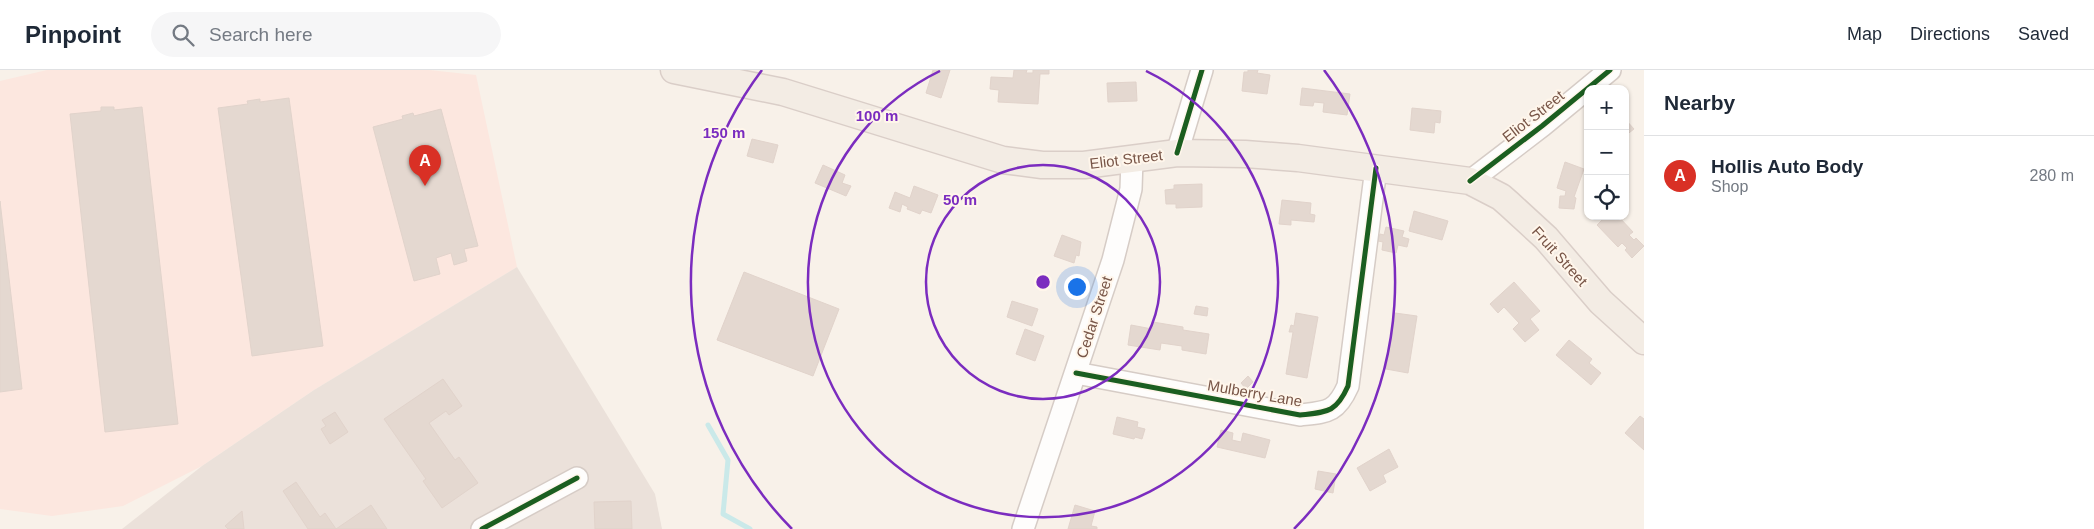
<!DOCTYPE html>
<meta charset="utf-8">
<style>
:root{--surface:#fff;--page:#f6f6f7;--text:#1f2937;--muted:#747a83;--line:#e0e1e3;--accent:#d93025}
body{margin:0;font-family:Helvetica,sans-serif;background:var(--page);color:var(--text)}
.controls{position:absolute;right:15px;top:15px;display:grid;overflow:hidden;border-radius:10px;box-shadow:0 1px 4px #0004}
.controls button{width:45px;height:45px;display:grid;place-items:center;padding:0;border:0;border-bottom:1px solid var(--line);background:var(--surface);color:var(--text);font:25px sans-serif}
.you{position:absolute;left:1076px;top:216px;width:18px;height:18px;margin:-12px;border:4px solid #fff;border-radius:50%;background:#1a73e8;box-shadow:0 0 0 8px #1a73e833}
.badge{display:grid;place-items:center;width:32px;height:32px;border-radius:50%;background:var(--accent);color:#fff;font-size:16px;font-weight:700}
.pin{position:absolute;translate:-50% -41px;filter:drop-shadow(0 1px 2px #0008)}
.pin::after{content:'';position:absolute;top:26px;width:18px;height:15px;background:inherit;clip-path:polygon(0 0,100% 0,50% 100%)}
.list{margin:0;padding:0;list-style:none}
h2{display:flex;justify-content:space-between;align-items:center;height:65px;margin:0;padding:0 20px;font-size:21px}
h2 small{font-size:16px;font-weight:400;color:var(--muted)}
.list li{display:grid;grid-template-columns:32px 1fr auto;gap:15px;align-items:center;box-sizing:border-box;height:80px;padding:0 20px;border-top:1px solid var(--line)}
.list b{display:block;font-size:19px;white-space:nowrap}
.list p{margin:0;font-size:16px;white-space:nowrap;color:var(--muted)}
.list em{font-size:16px;font-style:normal;color:var(--muted)}
.icon{flex:none;width:28px;height:28px;fill:none;stroke:currentColor;stroke-width:2;stroke-linecap:round;stroke-linejoin:round}
.map{position:relative;flex:none;width:1644px;height:459px;overflow:hidden}
header{display:flex;align-items:center;gap:30px;box-sizing:border-box;height:70px;padding:0 25px;background:var(--surface);border-bottom:1px solid var(--line)}
header strong{font-size:24px}
nav{display:flex;gap:28px;margin-inline-start:auto;font-size:18px}
.search{width:350px;height:45px;background:var(--page);display:flex;align-items:center;gap:12px;box-sizing:border-box;padding:0 18px;border-radius:28px;color:var(--muted);font-size:19px}
main{display:flex}
aside{flex:1;background:var(--surface)}
.map>svg:first-child{display:block}
.commercial{fill:#fce7df}
.industrial{fill:#ebe1da}
.lines{fill:none;stroke-linecap:round;stroke-linejoin:round}
.stream{stroke:#cae9e9;stroke-width:5}
.building{fill:#e4d8d0;stroke:#e1d3cb}
.minor-casing{stroke:#d6ccc6;stroke-width:24}
.major-casing{stroke:#dacec8;stroke-width:29}
.minor{stroke:#fefdfc;stroke-width:21}
.major{stroke:#f3ece4;stroke-width:26}
.cycleway-casing{stroke:#fff6eb;stroke-width:8}
.cycleway{stroke:#1b5e20;stroke-width:5}
.ring{fill:none;stroke:#7b2cbf;stroke-width:2.5}
.labels{text-anchor:middle;dominant-baseline:central;stroke-width:4;stroke-linejoin:round;paint-order:stroke}
.street-label{font-size:15px;fill:#785547;stroke:#fff6eb}
.centre{fill:#7b2cbf;stroke:#fff6eb;stroke-width:2.5}
.ring-label{font-size:15px;text-anchor:middle;font-weight:bold;fill:#7b2cbf;stroke:#fff6eb;stroke-width:4;stroke-linejoin:round;paint-order:stroke}
</style>
<header>
<strong>Pinpoint</strong>
<div class="search"><svg class="icon" aria-label="search" viewBox="0 0 24 24"><circle cx="10" cy="10" r="6"/><path d="M15 15l6 6"/></svg>Search here</div>
<nav><a>Map</a><a>Directions</a><a>Saved</a></nav>
</header>
<main>
<div class="map">
<svg width="1644" height="459" viewBox="0 0 1644 459">
<rect width="100%" height="100%" fill="#f8f1e9"/>
<path class="commercial" d="M47 0H429L476 5 517 197 314 320 202 396 123 436 52 446 0 439V11Z"/>
<path class="industrial" d="M517 197 655 424 662 459H122L202 396 314 320Z"/>
<g class="lines">
<path class="stream" d="M708 355 728 390 723 444 750 459"/>
</g>
<g class="building">
<path d="M933 0H950L941 28 926 23Z"/>
<path d="M1014 0H1027L1026 3H1033V0H1049V4H1040L1038 34 998 32 999 20 990 19 991 7 1013 8Z"/>
<path d="M1248 0H1258L1257 3 1270 5 1267 24 1242 21 1244 2H1248Z"/>
<path d="M1136 12 1137 31 1108 32 1107 13Z"/>
<path d="M1302 18 1350 24 1347 45 1323 42 1324 33 1314 32 1313 36 1300 35Z"/>
<path d="M289 28 323 276 252 286 218 38 248 34 247 31 260 29V32Z"/>
<path d="M101 37H114V40L142 37 178 354 105 362 70 44 101 41Z"/>
<path d="M1412 38 1441 41 1440 53 1435 52 1434 63 1410 60Z"/>
<path d="M441 39 478 176 464 179 467 191 454 195 451 183 436 188 440 204 414 211 373 57 403 49 402 46 413 43 414 46Z"/>
<path d="M1625 49 1634 59 1625 66Z"/>
<path d="M752 69 778 75 773 93 747 86Z"/>
<path d="M1565 92 1584 99 1574 127 1576 128 1574 139 1559 138 1560 126H1565L1566 121 1557 118Z"/>
<path d="M823 95 845 105 842 113 851 116 846 126 815 113Z"/>
<path d="M1202 114V137L1176 138V134H1166L1165 120 1174 119V115Z"/>
<path d="M914 116 938 125 931 143 922 140 920 144 907 139 908 137 902 134 900 142 889 138 895 122 910 128Z"/>
<path d="M1282 130 1311 133 1310 144 1315 145 1314 152 1291 150V155L1279 154Z"/>
<path d="M0 131 22 319 0 322Z"/>
<path d="M1414 141 1448 151 1442 170 1409 161Z"/>
<path d="M1606 146H1618L1633 162 1629 165 1634 170 1636 168 1644 176 1632 188 1625 180 1627 178 1622 173 1618 177 1597 155Z"/>
<path d="M1386 157 1404 161 1402 167 1409 169 1407 177 1398 175 1396 183 1382 180 1383 172 1378 171 1380 164 1384 165Z"/>
<path d="M1062 165 1081 172 1079 186 1076 185 1074 193 1054 186Z"/>
<path d="M744 202 839 239 813 306 717 270Z"/>
<path d="M1514 212 1540 241 1530 249 1539 260 1525 272 1513 259 1519 253 1504 237 1498 243 1490 234Z"/>
<path d="M1012 231 1038 239 1032 256 1007 247Z"/>
<path d="M1196 236 1208 238 1207 246 1194 244Z"/>
<path d="M1296 243 1318 247 1307 308 1286 304 1293 262H1289L1291 255 1294 256Z"/>
<path d="M1395 243 1417 246 1408 303 1386 299Z"/>
<path d="M1153 252 1183 257V260L1209 264 1206 284 1182 280V276L1161 273 1160 280 1128 275 1131 255 1152 259Z"/>
<path d="M1025 259 1044 266 1035 291 1016 284Z"/>
<path d="M1569 270 1592 289 1589 293 1601 303 1591 315 1556 285Z"/>
<path d="M1248 306 1253 312 1246 319 1241 313Z"/>
<path d="M443 309 462 336 449 345 446 341 429 353 455 390 459 387 478 413 442 438 423 411 426 409 384 349Z"/>
<path d="M335 342 348 362 330 374 321 359 326 356 322 350Z"/>
<path d="M1640 346 1644 349V380L1625 363Z"/>
<path d="M1117 347 1138 352 1137 357 1145 359 1142 369 1135 367 1134 369 1113 364Z"/>
<path d="M1221 360 1233 363 1232 370 1241 372 1243 363 1270 370 1265 388 1217 377Z"/>
<path d="M1389 379 1398 397 1383 405 1386 412 1370 421 1357 398Z"/>
<path d="M1318 401 1336 404 1333 423 1315 419Z"/>
<path d="M296 412 320 447 325 443 336 459 371 435 387 459H308L283 421Z"/>
<path d="M631 431 632 459H595L594 432Z"/>
<path d="M1075 435 1095 441 1091 456 1097 457V459H1068Z"/>
<path d="M242 441 244 459H228L225 456Z"/>
</g>
<g class="lines">
<defs>
<g id="minor">
<path d="M1177 83 1202 0"/>
<path d="M1470 111 1542 56 1610 0"/>
<path d="M1076 303 1300 345C1327 342 1336 343 1348 316L1376 98"/>
<path d="M482 459 577 408"/>
<path d="M1023 459 1113 190 1131 119 1132 89"/>
</g>
<path id="major" d="M674 0 783 22 1003 90 1042 95H1084L1177 83 1245 84 1298 88 1470 111 1501 127 1509 134 1546 168 1601 232 1644 271"/>
</defs>
<use href="#minor" class="minor-casing"/>
<use href="#major" class="major-casing"/>
<use href="#minor" class="minor"/>
<use href="#major" class="major"/>
<defs>
<g id="cycleway">
<path d="M1177 83 1202 0"/>
<path d="M1470 111 1542 56 1610 0"/>
<path d="M1076 303 1300 345C1327 342 1336 343 1348 316L1376 98"/>
<path d="M482 459 577 408"/>
</g>
</defs>
<use href="#cycleway" class="cycleway-casing"/>
<use href="#cycleway" class="cycleway"/>
</g>
<g class="ring">
<circle cx="1043" cy="212" r="117"/>
<path d="M1146 1A235 235 0 1 1 940 1"/>
<path d="M792 459A352 352 0 0 1 762 0M1324 0A352 352 0 0 1 1294 459"/>
</g>
<g class="labels">
<g class="street-label">
<text transform="translate(1533 46) rotate(-38)">Eliot Street</text>
<text transform="translate(1126 89) rotate(-7)">Eliot Street</text>
<text transform="translate(1560 186) rotate(48)">Fruit Street</text>
<text transform="translate(1094 247) rotate(-72)">Cedar Street</text>
<text transform="translate(1255 323) rotate(10)">Mulberry Lane</text>
</g>
</g>
<circle cx="1043" cy="212" r="8" class="centre"/>
<g class="ring-label">
<text x="877" y="51">100 m</text>
<text x="724" y="68">150 m</text>
<text x="960" y="135">50 m</text>
</g>
</svg>
<div class="controls">
<button>+</button>
<button>−</button>
<button><svg class="icon" aria-label="locate" viewBox="0 0 24 24"><circle cx="12" cy="12" r="6"/><path d="M12 2v4M12 18v4M2 12h4M18 12h4"/></svg></button>
</div>
<div class="you"></div>
<div class="pin badge" style="left:425px;top:116px">A</div>
</div>
<aside>
<h2>Nearby<small></small></h2>
<ul class="list">
<li><span class="badge">A</span><div><b>Hollis Auto Body</b><p>Shop</p></div><em>280 m</em></li>
</ul>
</aside>
</main>
